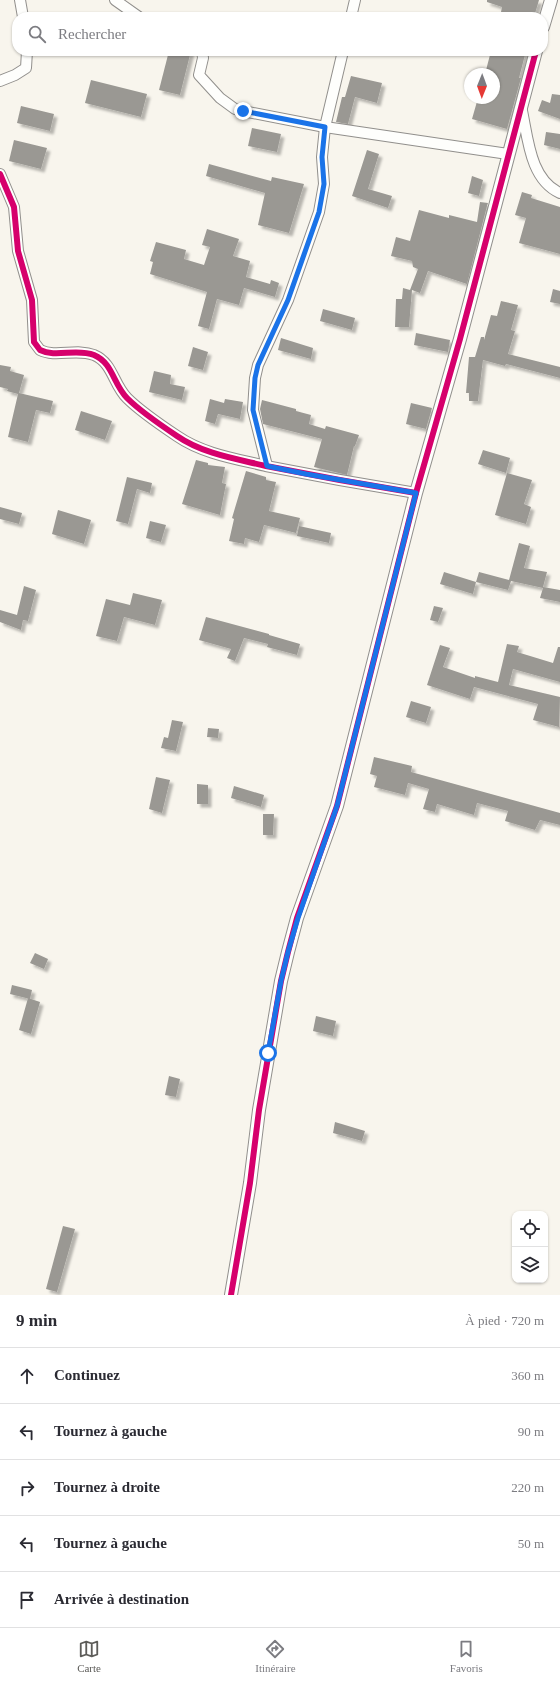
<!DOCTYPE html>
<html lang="fr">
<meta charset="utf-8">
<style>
:root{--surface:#fff;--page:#f2f2f3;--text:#2b2b33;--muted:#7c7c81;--line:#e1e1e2;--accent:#5d5c59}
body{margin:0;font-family:Georgia,serif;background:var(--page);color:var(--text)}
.controls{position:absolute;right:12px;bottom:12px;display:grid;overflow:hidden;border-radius:8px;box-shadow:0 1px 3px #0004}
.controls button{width:36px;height:36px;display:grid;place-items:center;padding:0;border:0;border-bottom:1px solid var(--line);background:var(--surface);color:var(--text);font:20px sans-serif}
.compass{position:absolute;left:464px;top:68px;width:36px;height:36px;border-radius:50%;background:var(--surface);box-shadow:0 1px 3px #0004;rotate:181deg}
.stop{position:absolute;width:12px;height:12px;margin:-9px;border:3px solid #1a73e8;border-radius:50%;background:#fff}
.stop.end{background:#1a73e8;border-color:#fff;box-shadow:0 1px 4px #0008}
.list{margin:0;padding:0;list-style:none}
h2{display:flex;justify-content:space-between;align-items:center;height:52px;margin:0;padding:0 16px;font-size:17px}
h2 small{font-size:13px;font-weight:400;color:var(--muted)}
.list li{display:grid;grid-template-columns:26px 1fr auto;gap:12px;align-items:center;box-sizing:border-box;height:56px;padding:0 16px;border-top:1px solid var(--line)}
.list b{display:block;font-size:15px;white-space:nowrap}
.list em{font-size:13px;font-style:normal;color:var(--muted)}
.icon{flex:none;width:22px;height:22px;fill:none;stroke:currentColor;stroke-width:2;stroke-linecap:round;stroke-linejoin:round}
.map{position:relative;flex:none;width:560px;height:1295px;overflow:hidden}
.search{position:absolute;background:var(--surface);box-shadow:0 1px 3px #0004;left:12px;right:12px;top:12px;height:44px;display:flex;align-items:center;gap:10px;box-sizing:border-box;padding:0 14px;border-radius:16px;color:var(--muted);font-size:15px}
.sheet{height:332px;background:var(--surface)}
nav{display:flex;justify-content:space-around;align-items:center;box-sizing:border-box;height:56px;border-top:1px solid var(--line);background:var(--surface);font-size:11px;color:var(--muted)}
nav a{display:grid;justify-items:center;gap:2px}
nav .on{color:var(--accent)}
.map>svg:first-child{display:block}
.building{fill:#9a9893;filter:url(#shadow)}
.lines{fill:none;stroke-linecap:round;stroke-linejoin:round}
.minor-casing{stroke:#918f8c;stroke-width:12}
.tertiary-casing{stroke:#918f8c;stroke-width:14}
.minor{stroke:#fefefc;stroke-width:10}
.tertiary{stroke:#fefefc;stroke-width:12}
.cycleway-casing{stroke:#fff;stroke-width:8}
.cycleway{stroke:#d6006c;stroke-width:6}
.route{stroke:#1a73e8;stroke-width:5}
</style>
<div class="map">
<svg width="560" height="1295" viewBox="0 0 560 1295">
<defs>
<filter id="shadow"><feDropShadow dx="3.5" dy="3.5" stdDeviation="1" flood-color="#0004"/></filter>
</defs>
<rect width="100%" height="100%" fill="#f8f5ed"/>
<g class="building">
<path d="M487 0H539L534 17H500L502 7 487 2Z"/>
<path d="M169 51H191L180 95 159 90Z"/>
<path d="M491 51H526L519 78H521L507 129 472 119 478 98H494V74H485Z"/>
<path d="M351 76 382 83 377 103 355 97 348 124 336 122 342 97H345Z"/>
<path d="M91 80 147 94 141 117 85 103Z"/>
<path d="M552 94 560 95V119L538 111 542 100 550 103Z"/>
<path d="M21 106 54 114 50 131 17 123Z"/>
<path d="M252 128 281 134 277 152 248 146Z"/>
<path d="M546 132 560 134V149L544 145Z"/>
<path d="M14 140 47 148 41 169 9 161Z"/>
<path d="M367 150 379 154 368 189 392 196 388 208 352 196Z"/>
<path d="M209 164 271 181 272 177 304 184 289 233 258 225 265 193 206 176Z"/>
<path d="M472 176 483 180 479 196 468 193Z"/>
<path d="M522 192 532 195 531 198 560 207V254L519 243 526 218 515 215Z"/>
<path d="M480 202 488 203 487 206 467 284 428 271 420 293 412 290 409 327H395L396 299H402L403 288 410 290 418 269 413 267 412 261 391 256 396 237 410 241 419 210 449 218V215L477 222Z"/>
<path d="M207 229 239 239 233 256 250 261 246 277 270 284 271 280 279 283 275 297 244 288 239 305 217 299 209 329 198 326 207 292 150 274 153 262 150 261 156 242 186 250 184 259 204 265 210 247 202 245Z"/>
<path d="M553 289 560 291V304L550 302Z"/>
<path d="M501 301 518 305 511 330 515 331 508 354 560 367V378L506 364 505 366 483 360 478 401H469V393H466L469 357H475L481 337H484V340L491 315 497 316Z"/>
<path d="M323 309 355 318 352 330 320 321Z"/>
<path d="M416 333 450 340 448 352 414 345Z"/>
<path d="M281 338 313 348 311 359 278 350Z"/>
<path d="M193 347 208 352 203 370 188 366Z"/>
<path d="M0 365 11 367 10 371 24 375 19 393 53 401 50 413 36 410 28 442 8 437 18 394 7 391 8 389 0 387Z"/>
<path d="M154 371 171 375 170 384 185 387 182 400 149 392Z"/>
<path d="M210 399 224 403 225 399 243 402 240 419 218 414 215 424 205 421Z"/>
<path d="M262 400 296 409V411L311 415 309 424 325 429 326 426 359 435 355 446H354L347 475 314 467 322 439 263 424 260 409Z"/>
<path d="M411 403 432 408 426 429 406 424Z"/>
<path d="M81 411 112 421 105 440 75 430Z"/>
<path d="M483 450 510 458 506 473 478 464Z"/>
<path d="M196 460 208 463V465L225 467 222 483 226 484 220 515 182 504Z"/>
<path d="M246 471 266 477V480L276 482 269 511 300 518 296 533 264 525 259 542 245 538 244 544 229 541 234 519 232 518Z"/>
<path d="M507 473 532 480 524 504 531 507 526 524 495 515Z"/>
<path d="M127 477 152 483 150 493 137 489 128 524 116 521Z"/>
<path d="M0 507 22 513 19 524 0 519Z"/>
<path d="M58 510 91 520 84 544 52 534Z"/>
<path d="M150 521 166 525 161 542 146 538Z"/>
<path d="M299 526 331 533 329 543 297 536Z"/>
<path d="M519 543 530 546 524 568 547 572 543 587 560 590V602L540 598 543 588 511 581 508 590 476 582 479 572 509 580Z"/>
<path d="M444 572 476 582 473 594 440 584Z"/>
<path d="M24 586 36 590 28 621 23 620 21 630 0 622V610L17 615Z"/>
<path d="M133 593 162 600 155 625 124 617 117 641 96 636 106 599 130 605Z"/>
<path d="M434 606 443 608 438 622 430 620Z"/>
<path d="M206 617 269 634V635L300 644 297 655 267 647 268 644 244 638 235 661 227 658 231 649 199 640Z"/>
<path d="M507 644 519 646 517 652 553 663 558 647H560V682L513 669 509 685 560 697 559 727 533 720 538 704 474 687 470 699 427 685 440 645 450 648 443 667 475 678V676L498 682Z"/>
<path d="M411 701 431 707 426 723 406 717Z"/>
<path d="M172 720 183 722 176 751 161 748 164 737 168 738Z"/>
<path d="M208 728 219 729 218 738 207 737Z"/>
<path d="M374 757 412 766 411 772 560 813V825L540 820 535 830 505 821 508 811 477 803 474 815 437 804 435 812 423 809 429 789 408 783 405 795 374 787 377 776 370 774Z"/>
<path d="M156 777 170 780 162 813 149 809Z"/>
<path d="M197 784 208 785V804H197Z"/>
<path d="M234 786 264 795 261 807 231 798Z"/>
<path d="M263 814H274L273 835H263Z"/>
<path d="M35 953 48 959 44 969 30 963Z"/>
<path d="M12 985 32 990 30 999 10 994Z"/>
<path d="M28 998 40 1002 31 1034 19 1030Z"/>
<path d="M316 1016 336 1021 333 1036 313 1031Z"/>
<path d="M169 1076 180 1079 176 1097 165 1095Z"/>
<path d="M335 1122 365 1131 362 1141 333 1133Z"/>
<path d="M63 1226 75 1229 57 1292 46 1289Z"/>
</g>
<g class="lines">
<defs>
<g id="minor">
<path d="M20 0 23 17"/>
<path d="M115 0 139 17"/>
<path d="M351 17 355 0"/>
<path d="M202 51 203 58 199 75 220 98 235 109 243 111 325 127 508 154"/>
<path d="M0 81 15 75 26 68 27 51"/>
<path d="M521 106C528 136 529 179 560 193"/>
<path d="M0 174 14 207 18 251 32 300 34 342 40 350C56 358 76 348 94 355 113 363 113 384 127 398 140 411 162 426 177 436 203 454 237 459 266 466 316 476 366 485 416 493"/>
<path d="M267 466 253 410 255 378 258 365 288 300 319 212 324 184 322 157 325 127 343 51"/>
</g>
<g id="tertiary">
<path d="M543 27 551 0"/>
<path d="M231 1295 250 1183 259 1110 281 981 288 952 297 918 337 806 416 493 460 339 536 51"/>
</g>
</defs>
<use href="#minor" class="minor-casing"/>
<use href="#tertiary" class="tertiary-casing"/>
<use href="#minor" class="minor"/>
<use href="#tertiary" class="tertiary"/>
<defs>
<g id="cycleway">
<path d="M0 174 14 207 18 251 32 300 34 342 40 350C56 358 76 348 94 355 113 363 113 384 127 398 140 411 162 426 177 436 203 454 237 459 266 466 316 476 366 485 416 493"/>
<path d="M231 1295 250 1183 259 1110 281 981 288 952 297 918 337 806 416 493 460 339 536 51"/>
</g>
</defs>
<use href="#cycleway" class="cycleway-casing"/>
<use href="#cycleway" class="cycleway"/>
</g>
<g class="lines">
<path class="route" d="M243 111 325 127 322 157 324 184 319 212 288 300 258 365 255 378 253 410 267 466 306 474 416 493 337 806 298 918 288 952 281 981 268 1053"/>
</g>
</svg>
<div class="controls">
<button><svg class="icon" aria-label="locate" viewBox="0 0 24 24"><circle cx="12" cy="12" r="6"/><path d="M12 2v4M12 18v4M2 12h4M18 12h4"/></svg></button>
<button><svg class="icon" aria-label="layers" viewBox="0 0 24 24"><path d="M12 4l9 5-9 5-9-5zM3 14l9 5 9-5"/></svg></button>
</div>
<svg class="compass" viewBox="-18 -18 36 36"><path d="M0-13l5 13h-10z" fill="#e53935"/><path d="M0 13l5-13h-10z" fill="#7c7c81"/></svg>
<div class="stop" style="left:268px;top:1053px"></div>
<div class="stop end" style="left:243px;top:111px"></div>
<div class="search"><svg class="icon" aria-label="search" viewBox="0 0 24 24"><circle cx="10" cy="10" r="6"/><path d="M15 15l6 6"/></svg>Rechercher</div>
</div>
<section class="sheet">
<h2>9 min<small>À pied · 720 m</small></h2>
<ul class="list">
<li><svg class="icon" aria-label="ahead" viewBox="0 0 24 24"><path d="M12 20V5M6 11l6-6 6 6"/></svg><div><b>Continuez</b></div><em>360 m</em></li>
<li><svg class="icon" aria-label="left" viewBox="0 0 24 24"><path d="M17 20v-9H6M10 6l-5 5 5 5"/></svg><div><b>Tournez à gauche</b></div><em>90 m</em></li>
<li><svg class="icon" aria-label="right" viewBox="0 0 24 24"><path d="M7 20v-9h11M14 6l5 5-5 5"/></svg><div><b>Tournez à droite</b></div><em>220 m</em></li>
<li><svg class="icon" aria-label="left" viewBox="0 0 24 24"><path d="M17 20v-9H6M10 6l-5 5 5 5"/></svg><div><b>Tournez à gauche</b></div><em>50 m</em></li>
<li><svg class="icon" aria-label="arrive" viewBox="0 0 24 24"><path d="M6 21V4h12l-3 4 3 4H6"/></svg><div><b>Arrivée à destination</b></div></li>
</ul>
</section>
<nav>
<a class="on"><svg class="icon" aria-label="map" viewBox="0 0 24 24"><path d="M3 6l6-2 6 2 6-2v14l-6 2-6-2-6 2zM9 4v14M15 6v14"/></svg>Carte</a>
<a><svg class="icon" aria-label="directions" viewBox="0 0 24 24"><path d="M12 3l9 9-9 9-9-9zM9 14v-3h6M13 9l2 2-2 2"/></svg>Itinéraire</a>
<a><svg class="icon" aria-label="saved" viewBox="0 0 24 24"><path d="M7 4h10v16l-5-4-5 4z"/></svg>Favoris</a>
</nav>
